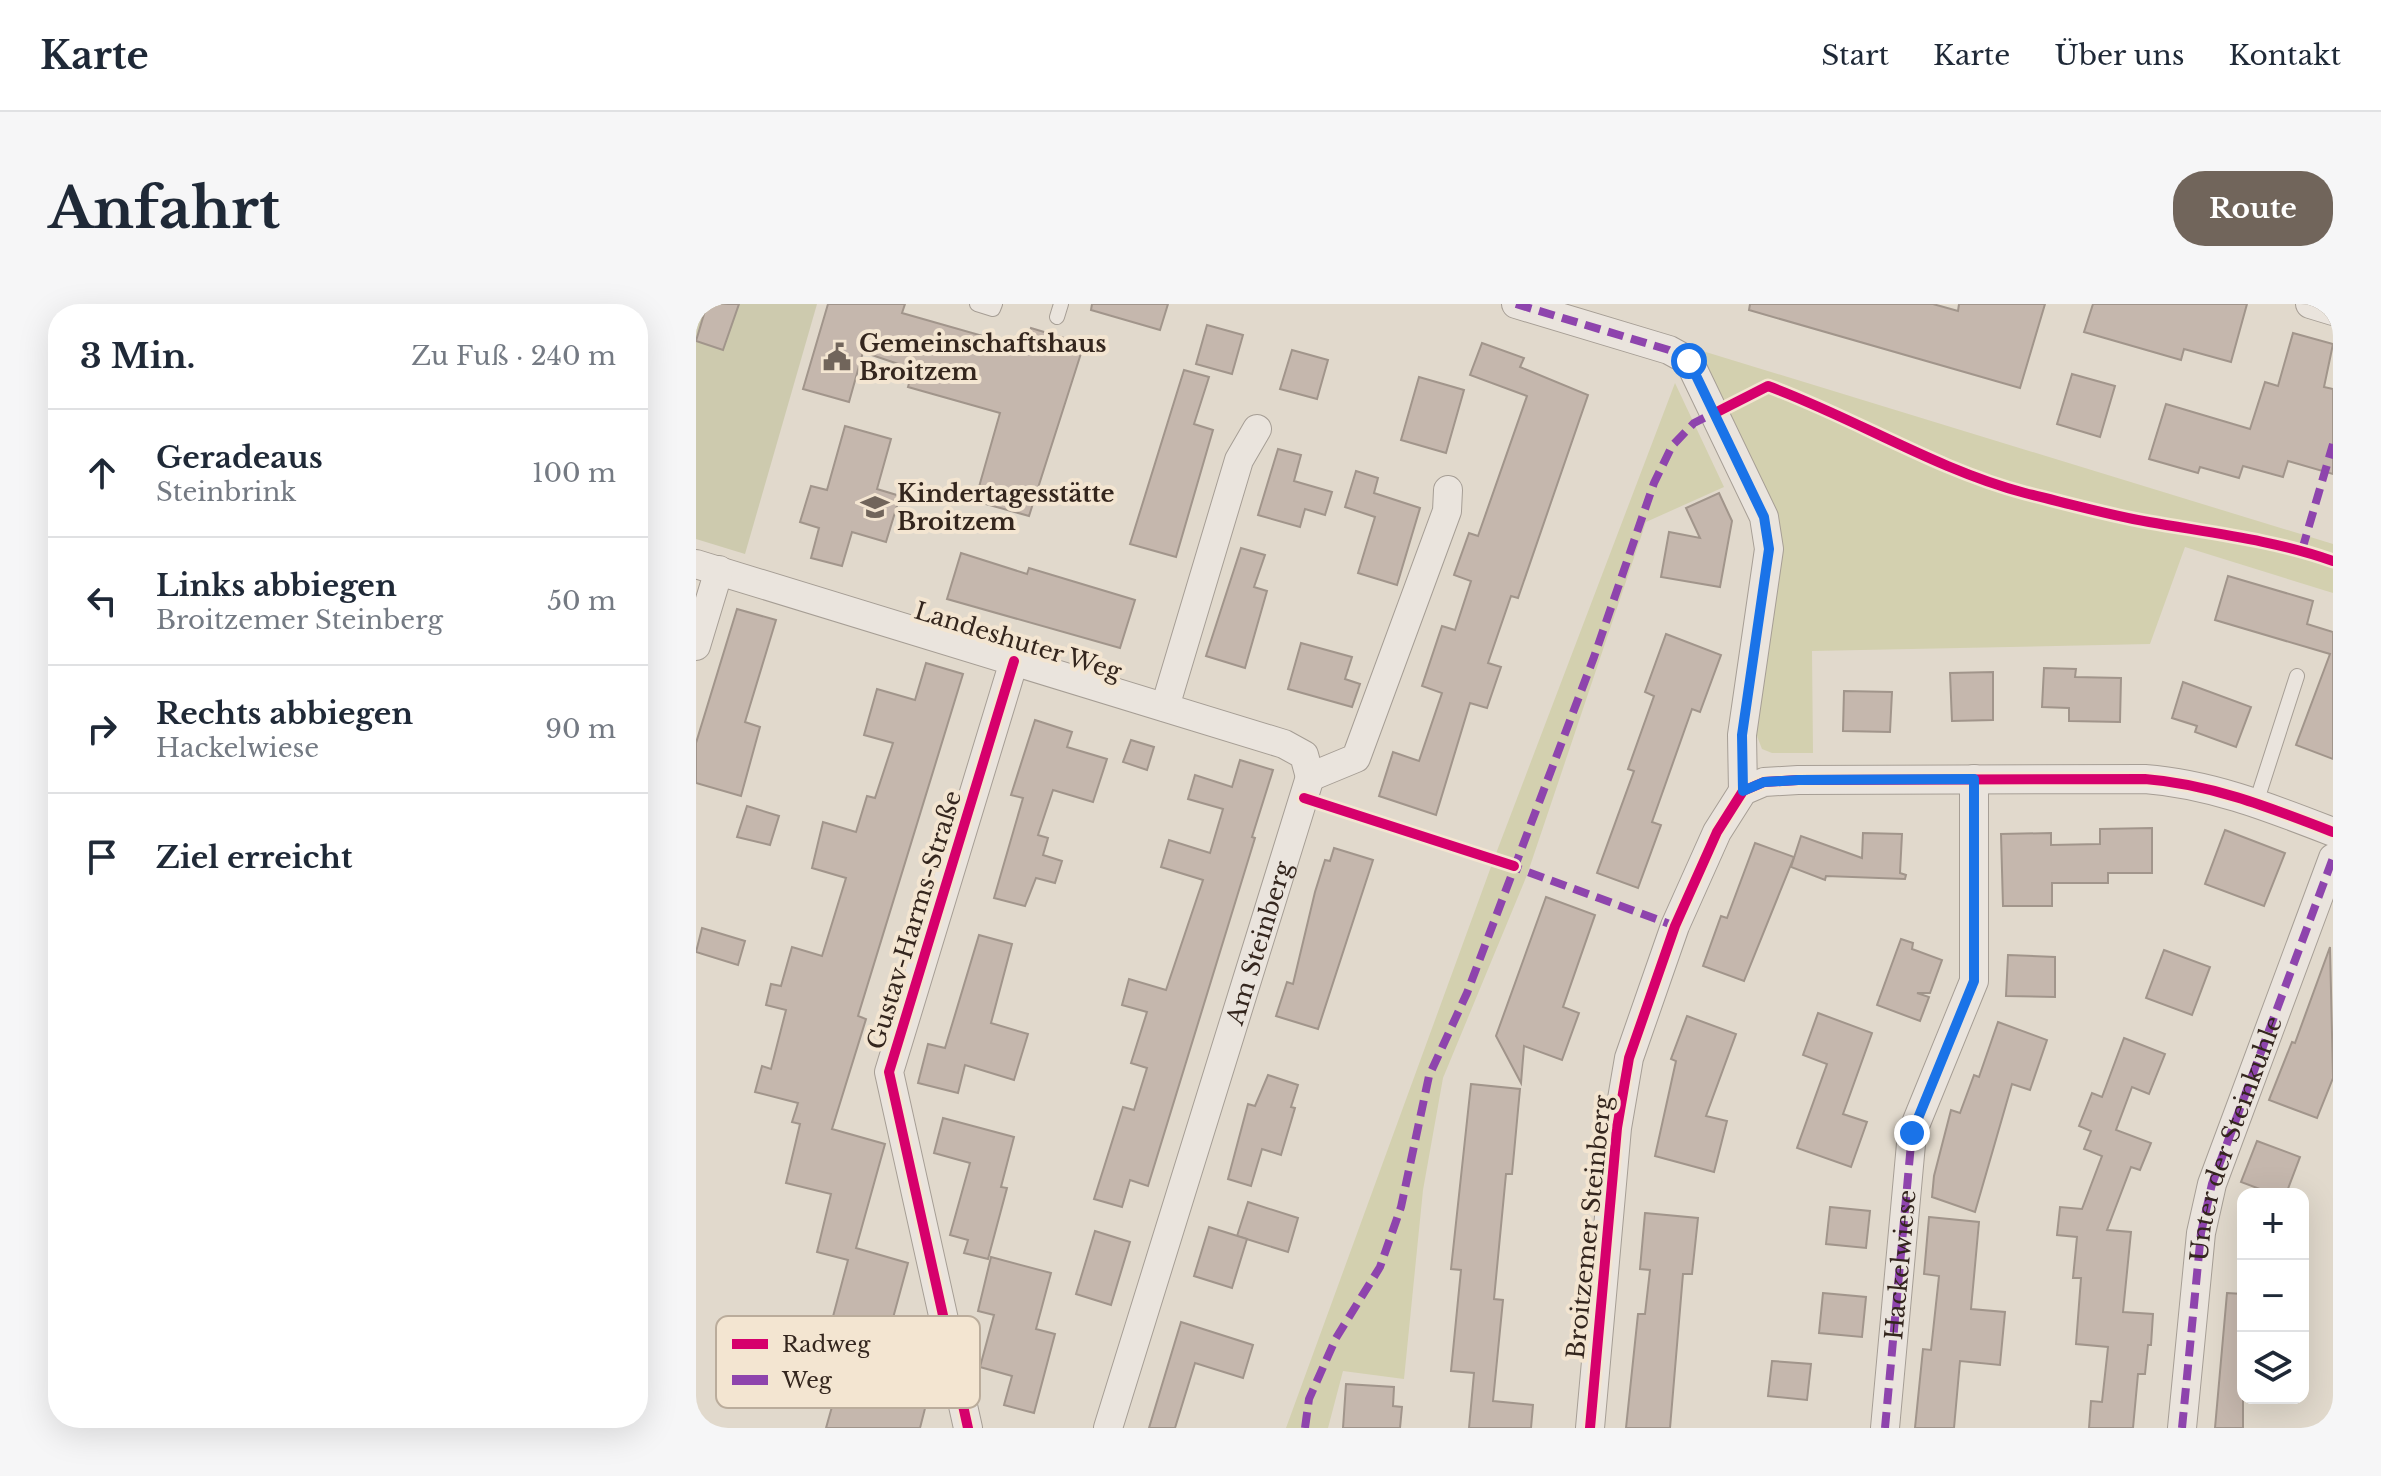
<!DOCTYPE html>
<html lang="de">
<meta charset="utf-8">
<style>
:root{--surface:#fff;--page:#f6f6f7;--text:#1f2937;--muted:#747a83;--line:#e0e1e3;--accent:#71655b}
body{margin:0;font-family:"Libre Baskerville",serif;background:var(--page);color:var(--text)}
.controls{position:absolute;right:24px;bottom:24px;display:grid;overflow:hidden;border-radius:16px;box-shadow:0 8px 32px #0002}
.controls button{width:72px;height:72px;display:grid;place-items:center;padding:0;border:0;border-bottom:2px solid var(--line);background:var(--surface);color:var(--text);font:40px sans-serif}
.stop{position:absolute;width:24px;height:24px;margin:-18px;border:6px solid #1a73e8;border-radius:50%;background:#fff}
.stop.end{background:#1a73e8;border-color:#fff;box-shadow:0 2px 8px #0008}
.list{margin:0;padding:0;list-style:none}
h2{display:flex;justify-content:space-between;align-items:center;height:104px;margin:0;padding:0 32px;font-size:34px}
h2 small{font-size:26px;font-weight:400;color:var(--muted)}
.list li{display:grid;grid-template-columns:52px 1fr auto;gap:24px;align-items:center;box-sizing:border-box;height:128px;padding:0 32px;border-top:2px solid var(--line)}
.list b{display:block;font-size:30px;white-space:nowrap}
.list p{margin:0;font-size:26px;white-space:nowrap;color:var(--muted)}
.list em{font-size:26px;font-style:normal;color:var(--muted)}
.icon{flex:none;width:44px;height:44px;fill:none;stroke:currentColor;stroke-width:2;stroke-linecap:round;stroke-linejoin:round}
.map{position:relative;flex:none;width:1637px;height:1124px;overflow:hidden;border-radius:32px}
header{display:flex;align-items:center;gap:48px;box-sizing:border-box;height:112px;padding:0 40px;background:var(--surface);border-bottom:2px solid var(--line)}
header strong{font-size:38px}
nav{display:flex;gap:44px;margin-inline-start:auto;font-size:28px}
.intro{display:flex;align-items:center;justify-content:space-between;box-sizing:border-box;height:192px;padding:0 48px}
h1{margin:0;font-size:56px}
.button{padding:20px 36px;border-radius:32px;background:var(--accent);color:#fff;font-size:28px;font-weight:700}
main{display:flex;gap:48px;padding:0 48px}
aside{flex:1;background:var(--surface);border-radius:32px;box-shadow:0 8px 32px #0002}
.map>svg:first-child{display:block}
.green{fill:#d3d0af}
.cemetery{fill:#cdcaae}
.building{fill:#c5b7ad;stroke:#a1958b;stroke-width:2}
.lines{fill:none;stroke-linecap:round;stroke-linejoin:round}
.lane-casing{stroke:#a69e95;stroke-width:16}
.street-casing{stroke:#a69e95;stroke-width:30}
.lane{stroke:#eae4dd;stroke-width:14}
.street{stroke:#eae4dd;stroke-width:28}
.quiet{stroke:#8e44ad;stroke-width:8;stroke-dasharray:16 8;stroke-linecap:butt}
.cycleway-casing{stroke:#f3e5d1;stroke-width:15}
.cycleway{stroke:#d6006c;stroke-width:10}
.route{stroke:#1a73e8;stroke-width:10}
.labels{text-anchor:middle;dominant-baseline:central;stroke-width:8;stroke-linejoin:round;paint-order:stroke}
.poi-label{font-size:24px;font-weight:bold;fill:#34261e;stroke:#f3e5d1;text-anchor:start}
.street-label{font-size:24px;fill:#34261e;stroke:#f3e5d1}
.key{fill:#f3e5d1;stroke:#baac9b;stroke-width:2}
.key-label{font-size:22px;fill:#34261e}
</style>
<header>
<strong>Karte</strong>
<nav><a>Start</a><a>Karte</a><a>Über uns</a><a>Kontakt</a></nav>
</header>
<div class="intro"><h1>Anfahrt</h1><a class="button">Route</a></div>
<main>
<aside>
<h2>3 Min.<small>Zu Fuß · 240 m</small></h2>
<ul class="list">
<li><svg class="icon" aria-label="ahead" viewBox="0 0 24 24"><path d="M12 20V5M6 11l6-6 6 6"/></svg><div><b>Geradeaus</b><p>Steinbrink</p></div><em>100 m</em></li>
<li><svg class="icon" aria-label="left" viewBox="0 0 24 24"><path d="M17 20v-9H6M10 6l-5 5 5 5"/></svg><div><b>Links abbiegen</b><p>Broitzemer Steinberg</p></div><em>50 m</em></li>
<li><svg class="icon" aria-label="right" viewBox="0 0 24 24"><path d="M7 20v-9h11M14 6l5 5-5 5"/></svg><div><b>Rechts abbiegen</b><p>Hackelwiese</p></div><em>90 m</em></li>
<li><svg class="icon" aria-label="arrive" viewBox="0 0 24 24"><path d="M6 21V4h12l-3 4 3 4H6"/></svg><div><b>Ziel erreicht</b></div></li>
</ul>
</aside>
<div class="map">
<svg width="1637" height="1124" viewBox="0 0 1637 1124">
<rect width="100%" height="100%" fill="#e1d9cc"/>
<g class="green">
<path d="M1000 45 1637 240V289L1489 243 1454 340 1116 347 1117 449H1076L1066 445 1059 427 1084 242Z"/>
<path d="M979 79 1028 183 950 218 831 571 747 774 727 886 708 1075 647 1067 632 1124H590L796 560Z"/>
</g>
<path class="cemetery" d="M0 0H121L49 250 0 235Z"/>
<g class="building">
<path d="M11 0H43L27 46 0 37Z"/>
<path d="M132 0H209L206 9 329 44 335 24 388 40 333 212 279 197 304 109 212 83 217 65 167 48 153 98 107 85Z"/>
<path d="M396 0H472L464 26 395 6Z"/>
<path d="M1054 0H1237L1262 7 1263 0H1349L1324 84 1053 6Z"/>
<path d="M1397 0H1551L1535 58 1488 45 1485 56 1388 28Z"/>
<path d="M511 21 547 31 536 70 500 60Z"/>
<path d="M1597 29 1637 40 1628 83 1637 85V170L1592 157 1587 173 1547 162 1543 174 1504 163 1502 169 1453 155 1470 100 1554 125 1569 78 1582 82Z"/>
<path d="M786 39 828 54 824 63 892 91 822 294 815 292 792 359 805 363 791 404 774 399 740 511 683 492 697 448 723 457 746 389 726 382 746 322 759 326 775 277 758 271 773 229 782 232 831 92 774 71Z"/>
<path d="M596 46 632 56 621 95 584 85Z"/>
<path d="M488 66 513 73 498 120 517 126 480 253 434 240Z"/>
<path d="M1376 70 1419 82 1404 133 1361 120Z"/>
<path d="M723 73 768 86 750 149 705 136Z"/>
<path d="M149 122 195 135 181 185 204 192 190 238 156 228 146 262 115 254 123 224 104 218 115 182 131 186Z"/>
<path d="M582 145 605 151 598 177 636 188 629 211 609 205 604 223 562 211Z"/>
<path d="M660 167 682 174 678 189 724 204 701 281 662 269 679 213 649 203Z"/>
<path d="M1023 189 1036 217 1024 283 965 273 973 228 1004 234 990 204Z"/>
<path d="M545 244 569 251 558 283 571 287 549 364 510 352Z"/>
<path d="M265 249 331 270 333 264 439 296 424 344 251 295Z"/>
<path d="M1532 272 1617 297 1611 320 1637 328V455L1600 441 1634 350 1519 316Z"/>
<path d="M41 305 80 316 49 418 64 423 45 492 0 479V439Z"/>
<path d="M970 330 1025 351 1004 408 996 405 956 518 965 521 942 584 901 569 938 467 932 465 958 392 949 388Z"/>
<path d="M605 339 656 353 649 375 664 380 656 403 592 385Z"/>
<path d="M230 359 267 370 162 712 170 715 136 825 189 840 160 944 212 959 191 1036 135 1020 152 956 121 948 135 890 90 879 104 820 96 818 102 799 59 788 66 762 75 765 90 706 70 701 75 680 85 682 96 643 126 652 150 574 116 564 127 518 160 528 171 492 179 494 197 439 168 431 181 385 219 396Z"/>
<path d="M1348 364 1380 365 1379 373 1425 374 1424 418 1373 417V404L1346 403Z"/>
<path d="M1297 368V416L1256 417 1254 369Z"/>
<path d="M1487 378 1555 403 1540 443 1499 428 1501 422 1476 414Z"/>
<path d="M1148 387 1196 388 1194 428 1147 427Z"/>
<path d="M339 416 376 428 371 443 411 455 397 498 357 486 342 531 352 534 347 551 366 557 359 579 340 574 329 602 298 594 327 494 315 491Z"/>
<path d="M435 436 458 443 451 466 427 458Z"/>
<path d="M544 456 577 466 556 533 559 534 452 882 434 876 426 903 398 895 427 803 438 806 451 764 435 759 451 708 426 701 433 675 470 686 507 576 465 563 473 536 514 549 527 505 492 495 499 471 536 483Z"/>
<path d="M51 502 83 512 74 541 41 533Z"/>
<path d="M1456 524V569H1412V579H1356V602H1307L1305 530 1355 529V541L1404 540V525Z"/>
<path d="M1529 526 1589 549 1568 602 1509 580Z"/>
<path d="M1167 529 1206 530 1204 569 1210 571 1209 575 1130 572 1129 576 1095 563 1105 532 1166 554Z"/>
<path d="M1059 539 1098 553 1048 677 1007 662 1025 612 1031 614Z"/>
<path d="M638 544 677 556 622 725 580 712 591 678 597 680 619 588 629 556 634 557Z"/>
<path d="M850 593 899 611 867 703 883 709 866 756 828 742 825 779 800 732Z"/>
<path d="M6 624 49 637 42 661 0 648Z"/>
<path d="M283 631 316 640 295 719 332 730 318 776 269 761 262 789 222 779 232 740 249 744Z"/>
<path d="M1205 635 1217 639 1216 645 1246 656 1234 689H1221L1233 693 1224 717 1181 701Z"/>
<path d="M1634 643 1637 774 1621 814 1573 796 1596 738 1599 739Z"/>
<path d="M1468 646 1514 663 1496 711 1450 694Z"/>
<path d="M1312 651 1359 653V693L1310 692Z"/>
<path d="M1122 709 1176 729 1147 810 1171 818 1155 863 1101 844 1131 760 1107 751Z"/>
<path d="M991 712 1040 730 1010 812 1031 817 1018 868 959 852 980 757 975 755Z"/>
<path d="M1302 718 1351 736 1334 786 1316 780 1279 908 1236 893 1238 872 1255 806 1264 809 1278 771 1283 773Z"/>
<path d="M1428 734 1469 750 1453 790 1436 783 1420 826 1455 839 1444 866 1435 863 1411 926 1435 928 1427 1008 1457 1010 1455 1041H1452L1449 1070H1442L1437 1124H1393L1395 1097 1406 1098 1412 1043 1380 1040 1385 974H1377L1381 933 1361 931 1364 903 1386 905 1406 852 1388 845 1395 827 1383 822 1396 789 1406 793Z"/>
<path d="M572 771 602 781 595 803 599 804 585 851 566 845 555 882 532 875 552 800 559 802Z"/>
<path d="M775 780 824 785 816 870H810L798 995 807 996 797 1097 837 1101 835 1124H773L778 1069 755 1067 765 966 755 965Z"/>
<path d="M247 814 318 833 305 883 311 884 292 955 268 949 272 936 254 931 274 859 238 849Z"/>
<path d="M1561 837 1604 853 1590 890H1577L1545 878Z"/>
<path d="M552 898 602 914 592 948 541 932Z"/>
<path d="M1134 903 1174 907 1170 944 1130 940Z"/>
<path d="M949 909 1002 914 996 970H987L974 1124H930L942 1010H949L954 966 944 965Z"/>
<path d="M1233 913 1283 918 1275 1005 1309 1008 1304 1061 1264 1057 1258 1124H1219L1227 1045 1235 1046 1243 972 1228 970Z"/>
<path d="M513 923 551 935 536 984 498 972Z"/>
<path d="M399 927 434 938 415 1001 380 990Z"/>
<path d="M295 953 355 969 340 1025 359 1030 338 1109 308 1101 316 1072 284 1063 298 1011 282 1007Z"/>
<path d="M1127 989 1170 993 1166 1033 1123 1029Z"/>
<path d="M1531 989 1547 990V1124H1519Z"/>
<path d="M485 1018 557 1041 547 1074 499 1059 479 1124H453Z"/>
<path d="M1076 1057 1115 1060 1111 1096 1072 1092Z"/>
<path d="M197 1070 235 1081 224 1124H130L139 1092 150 1095 157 1073 193 1084Z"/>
<path d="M650 1080 698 1083 697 1102 706 1103 704 1124H647Z"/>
</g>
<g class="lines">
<defs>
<g id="lane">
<path d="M281 0 297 5 299 0"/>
<path d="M361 13 365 0"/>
<path d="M1560 499 1601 372"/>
</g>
<g id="street">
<path d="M820 0 973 46 993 57 1068 213 1073 245 1046 431 1047 487"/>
<path d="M1614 0 1637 7"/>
<path d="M0 260 588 440 608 451 614 473"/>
<path d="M0 342 23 266"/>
<path d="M469 403 543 156 561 125"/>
<path d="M614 473 660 454 751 207 752 186"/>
<path d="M272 1124 193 768 318 357"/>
<path id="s1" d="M412 1124 614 473"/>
<path d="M894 1124 921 824 933 754 979 622 1021 528 1047 487 1068 478 1102 476 1449 475C1515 480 1575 504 1637 528"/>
<path id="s2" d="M1189 1124 1216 829 1278 677V475"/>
<path id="s3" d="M1486 1124 1505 929 1516 880 1637 554"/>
</g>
</defs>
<use href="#lane" class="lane-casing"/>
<use href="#street" class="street-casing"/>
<use href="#lane" class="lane"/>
<use href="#street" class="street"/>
<g class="quiet">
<path d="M820 0 973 46 993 57 1068 213 1073 245 1046 431 1047 487"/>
<path d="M1606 246 1637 140"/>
<path d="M810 560 979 622"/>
<path d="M609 1124 613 1095 640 1034 684 963 705 903 733 772 771 689 898 353 958 179 976 142 998 119 1024 106"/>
<path d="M1189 1124 1216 829 1278 677V475"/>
<path d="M1486 1124 1505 929 1516 880 1637 554"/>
</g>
<defs>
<g id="cycleway">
<path d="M1019 109 1072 82C1159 114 1239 165 1329 189 1370 199 1412 211 1453 218 1515 229 1578 236 1637 257"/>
<path d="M608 494 818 562"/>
<path d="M272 1124 193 768 318 357"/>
<path d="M894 1124 921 824 933 754 979 622 1021 528 1047 487 1068 478 1102 476 1449 475C1515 480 1575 504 1637 528"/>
</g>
</defs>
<use href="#cycleway" class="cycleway-casing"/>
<use href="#cycleway" class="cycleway"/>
</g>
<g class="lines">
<path class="route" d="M993 57 1068 213 1073 245 1046 431 1047 487 1068 478 1102 476 1278 475V677L1216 829"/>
</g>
<defs>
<symbol id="civic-bare" viewBox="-9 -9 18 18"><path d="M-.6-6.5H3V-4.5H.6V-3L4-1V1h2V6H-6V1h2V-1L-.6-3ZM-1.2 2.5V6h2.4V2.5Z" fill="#71655b" stroke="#f3e5d1" stroke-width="2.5" paint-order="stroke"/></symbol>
<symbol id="school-bare" viewBox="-9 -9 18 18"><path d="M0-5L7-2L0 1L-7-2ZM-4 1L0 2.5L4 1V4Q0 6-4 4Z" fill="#71655b" stroke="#f3e5d1" stroke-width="2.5" paint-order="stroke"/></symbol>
</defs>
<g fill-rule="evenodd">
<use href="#civic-bare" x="121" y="33" width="40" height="40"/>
<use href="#school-bare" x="159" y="183" width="40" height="40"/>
</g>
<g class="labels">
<g class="poi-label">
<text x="163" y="39">Gemeinschaftshaus<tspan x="163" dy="28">Broitzem</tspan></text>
<text x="201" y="189">Kindertagesstätte<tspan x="201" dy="28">Broitzem</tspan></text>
</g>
<g class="street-label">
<text transform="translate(322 337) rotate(17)">Landeshuter Weg</text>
<text transform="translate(218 616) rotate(-73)">Gustav-Harms-Straße</text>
<text stroke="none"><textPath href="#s1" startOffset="508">Am Steinberg</textPath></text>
<text stroke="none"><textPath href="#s3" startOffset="296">Unter der Steinkuhle</textPath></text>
<text transform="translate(893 923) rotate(-84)">Broitzemer Steinberg</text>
<text stroke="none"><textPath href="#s2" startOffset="164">Hackelwiese</textPath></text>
</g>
</g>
<rect x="20" y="1012" width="264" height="92" rx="12" class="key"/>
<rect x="36" y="1035" width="36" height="10" fill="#d6006c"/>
<rect x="36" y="1071" width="36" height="10" fill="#8e44ad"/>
<g class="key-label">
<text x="86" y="1048">Radweg</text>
<text x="86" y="1084">Weg</text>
</g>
</svg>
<div class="controls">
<button>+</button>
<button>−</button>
<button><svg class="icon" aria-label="layers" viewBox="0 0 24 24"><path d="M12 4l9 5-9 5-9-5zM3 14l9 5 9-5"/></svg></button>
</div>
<div class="stop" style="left:993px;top:57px"></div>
<div class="stop end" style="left:1216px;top:829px"></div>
</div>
</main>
